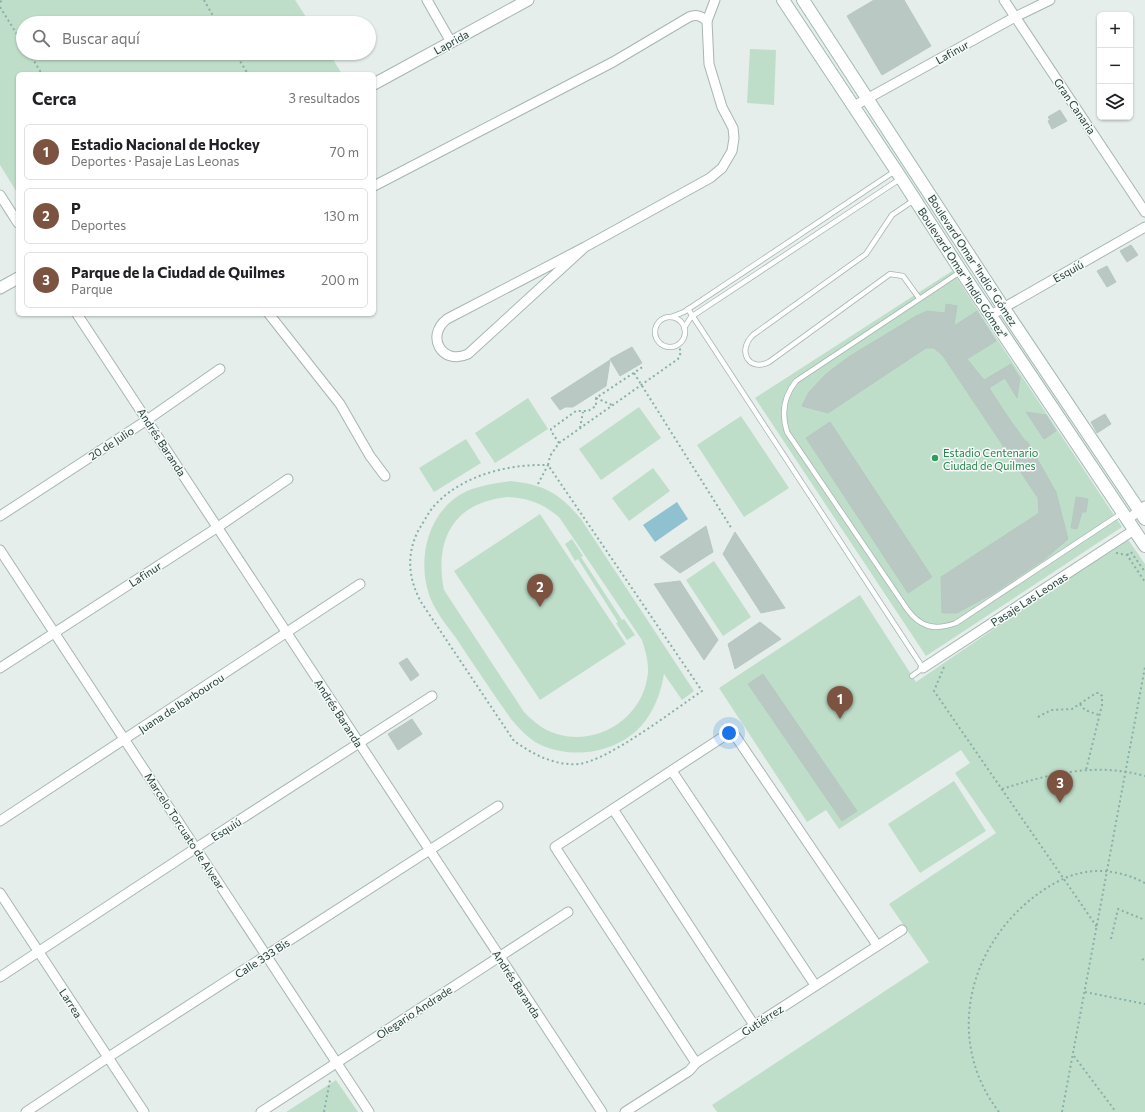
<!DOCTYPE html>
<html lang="es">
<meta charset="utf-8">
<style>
:root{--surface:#fff;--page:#f2f2f2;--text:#202124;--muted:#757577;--line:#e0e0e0;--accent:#7c5341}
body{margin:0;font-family:Commissioner,sans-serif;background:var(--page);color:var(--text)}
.controls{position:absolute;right:12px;top:12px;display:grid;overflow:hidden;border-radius:6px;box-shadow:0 1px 3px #0004}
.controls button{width:36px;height:36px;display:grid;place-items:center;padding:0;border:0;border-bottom:1px solid var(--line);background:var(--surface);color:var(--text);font:20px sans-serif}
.you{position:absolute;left:729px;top:733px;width:14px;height:14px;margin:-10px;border:3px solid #fff;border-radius:50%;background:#1a73e8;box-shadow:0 0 0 6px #1a73e833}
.badge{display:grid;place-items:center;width:26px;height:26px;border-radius:50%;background:var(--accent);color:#fff;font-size:13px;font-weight:700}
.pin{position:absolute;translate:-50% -33px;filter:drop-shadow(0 1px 2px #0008)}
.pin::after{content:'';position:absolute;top:21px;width:14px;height:12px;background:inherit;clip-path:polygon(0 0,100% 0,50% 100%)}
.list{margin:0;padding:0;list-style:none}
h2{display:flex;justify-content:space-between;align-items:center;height:52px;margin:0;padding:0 16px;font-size:17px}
h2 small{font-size:13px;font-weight:400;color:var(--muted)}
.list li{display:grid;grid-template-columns:26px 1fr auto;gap:12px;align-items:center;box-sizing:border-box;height:56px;margin:0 8px 8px;padding:0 8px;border:1px solid var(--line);border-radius:6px}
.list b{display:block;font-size:15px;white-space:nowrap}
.list p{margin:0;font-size:13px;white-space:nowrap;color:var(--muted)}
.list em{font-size:13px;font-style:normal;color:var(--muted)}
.icon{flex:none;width:22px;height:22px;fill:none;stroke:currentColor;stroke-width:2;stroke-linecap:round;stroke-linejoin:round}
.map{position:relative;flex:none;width:1145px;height:1112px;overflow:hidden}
.search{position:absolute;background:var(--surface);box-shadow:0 1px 3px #0004;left:16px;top:16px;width:360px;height:44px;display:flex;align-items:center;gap:10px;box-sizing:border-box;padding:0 14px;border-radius:22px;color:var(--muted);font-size:15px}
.panel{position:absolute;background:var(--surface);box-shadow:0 1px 3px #0004;left:16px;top:72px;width:360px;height:244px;border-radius:6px}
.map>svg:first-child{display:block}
.green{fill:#bfdeca;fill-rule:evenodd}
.water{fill:#90c1d0}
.building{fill:#bac8c4;stroke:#b7c7c2}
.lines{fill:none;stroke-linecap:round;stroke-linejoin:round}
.service-casing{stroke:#a7b6b2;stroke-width:6}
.minor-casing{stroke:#a7b6b2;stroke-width:11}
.tertiary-casing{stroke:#a7b6b2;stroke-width:13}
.secondary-casing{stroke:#a4b9b3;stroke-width:14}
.path{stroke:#87b0a6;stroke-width:2;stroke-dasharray:2 3;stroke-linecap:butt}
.service{stroke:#fff;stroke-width:4.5}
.minor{stroke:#fff;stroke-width:9}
.tertiary{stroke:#fff;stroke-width:11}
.secondary{stroke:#fff;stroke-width:12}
.leisure-dot{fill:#2e9e5b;stroke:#f6faf8;stroke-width:1.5}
.labels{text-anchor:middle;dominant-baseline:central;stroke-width:3;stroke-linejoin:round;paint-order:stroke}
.street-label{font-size:11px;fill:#243f3a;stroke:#f6faf8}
.leisure-label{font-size:11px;fill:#27864d;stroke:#f6faf8;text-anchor:start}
</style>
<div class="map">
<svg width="1145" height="1112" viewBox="0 0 1145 1112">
<rect width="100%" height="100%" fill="#e5eeea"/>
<g class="green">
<path d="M0 0H295L310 23H23V53H329L342 74H18V194L0 165Z"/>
<path d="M750 49 776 50 774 105 747 103Z"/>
<path d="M952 271 1122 527 926 656 755 398Z"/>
<path d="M528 398 548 429 495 463 475 433Z"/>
<path d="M639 407 661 438 601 480 579 449Z"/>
<path d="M741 416 789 488 744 517 697 445Z"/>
<path d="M466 439 481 463 434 492 419 468Z"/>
<path d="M653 468 670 491 629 521 612 498Z"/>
<path d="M511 481C545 485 559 493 581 519L694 691 682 700 664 674C661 691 656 706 646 720 622 753 571 762 535 742 526 736 518 727 511 719 492 692 474 665 456 638 448 627 438 615 432 602 415 564 426 510 467 491 481 485 496 483 511 481ZM508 497C529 498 543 504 559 517L642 640C646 653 650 666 647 679 640 720 596 746 557 734 543 730 534 722 524 712L444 590C434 539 454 502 508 497Z"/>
<path d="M540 514 626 644 540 700 454 571Z"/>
<path d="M1127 538 1145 564V1112H717L712 1105 929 962 889 904 996 833 955 773 970 763 961 750 839 829 826 810 807 822 719 688 860 595 916 682Z"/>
<path d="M572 539 583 556 581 557 622 620 624 619 635 635 627 640 616 623 618 622 578 559 575 561 565 544Z"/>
<path d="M714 561 751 617 723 636 686 580Z"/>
<path d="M954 781 986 831 920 873 888 824Z"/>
<path d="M336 1080 358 1112H286Z"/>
</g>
<path class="water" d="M677 502 688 519 655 542 643 525Z"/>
<g class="building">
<path d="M874 0H904L931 46 882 75 847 16Z"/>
<path d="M1060 110 1067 121 1052 129 1048 121 1050 120 1048 117Z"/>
<path d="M1131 245 1138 255 1127 262 1120 251Z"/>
<path d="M1107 266 1116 282 1107 287 1097 271Z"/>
<path d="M946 304 957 306 954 326 977 311 996 341 967 359 984 380 1011 364 1020 378 1017 398 1005 378 989 388 1008 417 1026 442 1027 441 1056 492 1068 539 1045 559 992 594 957 613H942L941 577 1039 513 1038 498 943 356 934 348H926L828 413 802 406 809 392 826 374 850 356 916 316 927 311 945 313Z"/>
<path d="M632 347 642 363 620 376 610 359Z"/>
<path d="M610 360 606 386 573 407H565L560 410 551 398Z"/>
<path d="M1026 412 1046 415 1056 431 1044 439Z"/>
<path d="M1105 414 1111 424 1097 433 1091 422Z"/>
<path d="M830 422 932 577 908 593 806 438Z"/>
<path d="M1076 497 1088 499 1086 512H1082L1077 529 1071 528Z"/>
<path d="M706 526 713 552 680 573 660 557Z"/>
<path d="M735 532 785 608 761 613 723 554Z"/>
<path d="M680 581 718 640 704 660 654 584Z"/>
<path d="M760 622 781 639 735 669 728 644Z"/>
<path d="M407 658 419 675 411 681 399 663Z"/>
<path d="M763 674 857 811 842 821 748 684Z"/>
<path d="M412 719 422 734 398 750 388 734Z"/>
</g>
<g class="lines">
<defs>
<g id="service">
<path d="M914 200 892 215 866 254 753 335C736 352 750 372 769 362L890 274 903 276 919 298"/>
<path d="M960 272 796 381C784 396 781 413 787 432L907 609C920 627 934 631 956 623L1122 513"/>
<path d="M688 309 923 668 912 676"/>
<path d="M671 317 684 312 895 171"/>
<circle cx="670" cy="332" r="15"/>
<path d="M684 328 691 317 900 179"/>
</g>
<g id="minor">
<path d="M427 0 451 42"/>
<path d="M1004 0 1145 212"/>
<path d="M854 106 1015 17 1050 0"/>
<path d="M374 186 613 62 689 17C697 14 701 16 707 21"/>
<path d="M0 195 18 223"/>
<path d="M585 247 468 354C442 366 425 336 447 319L585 247 710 178 722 168 732 151 734 138 733 128 722 107 709 64 707 21 715 0"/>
<path d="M77 314 602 1112"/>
<path d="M269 314 340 404 370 456 385 476"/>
<path d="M991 315 1145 227"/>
<path d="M0 516 147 420 220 369"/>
<path d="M1127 520 1145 506"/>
<path d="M0 550 369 1112"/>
<path d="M0 668 218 527 288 479"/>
<path d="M923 668 1134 530"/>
<path d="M672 771 815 985"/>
<path d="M613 809 754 1025"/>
<path d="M0 821 360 584"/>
<path d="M0 893 144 1112"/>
<path d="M0 977 196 848 432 696"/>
<path d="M696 1063 555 847 732 731 877 945"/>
<path d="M26 1112 107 1058 498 806"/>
<path d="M261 1112 568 912"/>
<path d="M625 1112 689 1071 696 1063 902 930"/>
</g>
<g id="tertiary">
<path d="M374 84 528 0"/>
<path d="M0 288 18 278"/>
</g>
<g id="secondary">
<path d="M783 0 901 178 961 271 1145 546"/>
<path d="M803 0 1003 307 1145 519"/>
</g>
</defs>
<use href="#service" class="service-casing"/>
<use href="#minor" class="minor-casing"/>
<use href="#tertiary" class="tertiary-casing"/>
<use href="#secondary" class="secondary-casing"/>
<g class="path">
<path d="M204 0 217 23"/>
<path d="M0 2 3 0"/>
<path d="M0 7 23 44"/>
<path d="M29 53 42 74"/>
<path d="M235 53 248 74"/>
<path d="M634 373 732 529"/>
<path d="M596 398 612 405"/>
<path d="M580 428 583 412"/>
<path d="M559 443 551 431V429L576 411H588L596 406V398L644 366"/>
<path d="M538 484 548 465C508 464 462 475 434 506 428 513 424 522 419 529 406 554 408 578 421 602L514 741C533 754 554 766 579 764 609 760 674 710 702 691L548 465 550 456 559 443 678 359 681 352 678 344"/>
<path d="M1116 553 1127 555 1145 582"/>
<path d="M1127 555 1131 552 1145 572"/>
<path d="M944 667 934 691 1097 927"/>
<path d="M1080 704 1085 710 1099 715"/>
<path d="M1038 717 1051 710 1072 709 1096 693H1099L1102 696V705L1086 770"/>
<path d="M1002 789C1049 774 1096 762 1145 776"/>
<path d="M1111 939 1118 909 1145 920"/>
<path d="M1142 960 1145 958"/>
<path d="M1085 992 1145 1004"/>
<path d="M1074 1056 1116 1112"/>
<path d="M324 1112 330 1080"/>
<path d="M999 1112C943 1039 969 941 1042 891 1075 868 1108 864 1145 883"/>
<path d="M1062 1112 1145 667"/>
</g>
<use href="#service" class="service"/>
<use href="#minor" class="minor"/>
<use href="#tertiary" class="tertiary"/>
<use href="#secondary" class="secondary"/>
</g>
<circle class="leisure-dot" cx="935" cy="458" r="4"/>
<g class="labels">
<g class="street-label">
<text transform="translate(451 42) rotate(-29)">Laprida</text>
<text transform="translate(952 52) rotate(-29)">Lafinur</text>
<text transform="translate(1075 106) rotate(56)">Gran Canaria</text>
<text transform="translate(973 260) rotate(57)">Boulevard Omar "Indio" Gómez</text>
<text transform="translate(1068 271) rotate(-29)">Esquiú</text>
<text transform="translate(963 273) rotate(57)">Boulevard Omar "Indio Gómez"</text>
<text transform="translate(162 442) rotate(57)">Andrés Baranda</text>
<text transform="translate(111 443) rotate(-33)">20 de Julio</text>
<text transform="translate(145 574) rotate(-33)">Lafinur</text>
<text transform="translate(1029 599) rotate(-33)">Pasaje Las Leonas</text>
<text transform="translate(181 703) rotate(-33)">Juana de Ibarbourou</text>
<text transform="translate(339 713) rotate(57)">Andrés Baranda</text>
<text transform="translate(226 829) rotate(-32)">Esquiú</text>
<text transform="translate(185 831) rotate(57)">Marcelo Torcuato de Alvear</text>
<text transform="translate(262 958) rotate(-33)">Calle 333 Bis</text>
<text transform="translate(517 984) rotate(57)">Andrés Baranda</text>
<text transform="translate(71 1003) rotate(57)">Larrea</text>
<text transform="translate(414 1012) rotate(-33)">Olegario Andrade</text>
<text transform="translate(762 1020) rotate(-33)">Gutiérrez</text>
</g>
<g class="leisure-label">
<text x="943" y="452">Estadio Centenario<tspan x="943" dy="13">Ciudad de Quilmes</tspan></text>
</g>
</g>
</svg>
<div class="controls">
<button>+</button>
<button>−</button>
<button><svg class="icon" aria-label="layers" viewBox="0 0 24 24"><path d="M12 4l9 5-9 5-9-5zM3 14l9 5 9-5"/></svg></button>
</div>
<div class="you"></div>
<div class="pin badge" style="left:840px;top:719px">1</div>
<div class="pin badge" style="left:540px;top:607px">2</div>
<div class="pin badge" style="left:1060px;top:803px">3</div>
<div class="search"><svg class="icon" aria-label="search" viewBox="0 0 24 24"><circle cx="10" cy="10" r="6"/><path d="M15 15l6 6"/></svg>Buscar aquí</div>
<section class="panel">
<h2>Cerca<small>3 resultados</small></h2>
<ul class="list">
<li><span class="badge">1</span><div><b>Estadio Nacional de Hockey</b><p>Deportes · Pasaje Las Leonas</p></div><em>70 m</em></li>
<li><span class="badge">2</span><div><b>P</b><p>Deportes</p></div><em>130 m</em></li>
<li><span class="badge">3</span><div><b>Parque de la Ciudad de Quilmes</b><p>Parque</p></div><em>200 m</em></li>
</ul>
</section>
</div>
